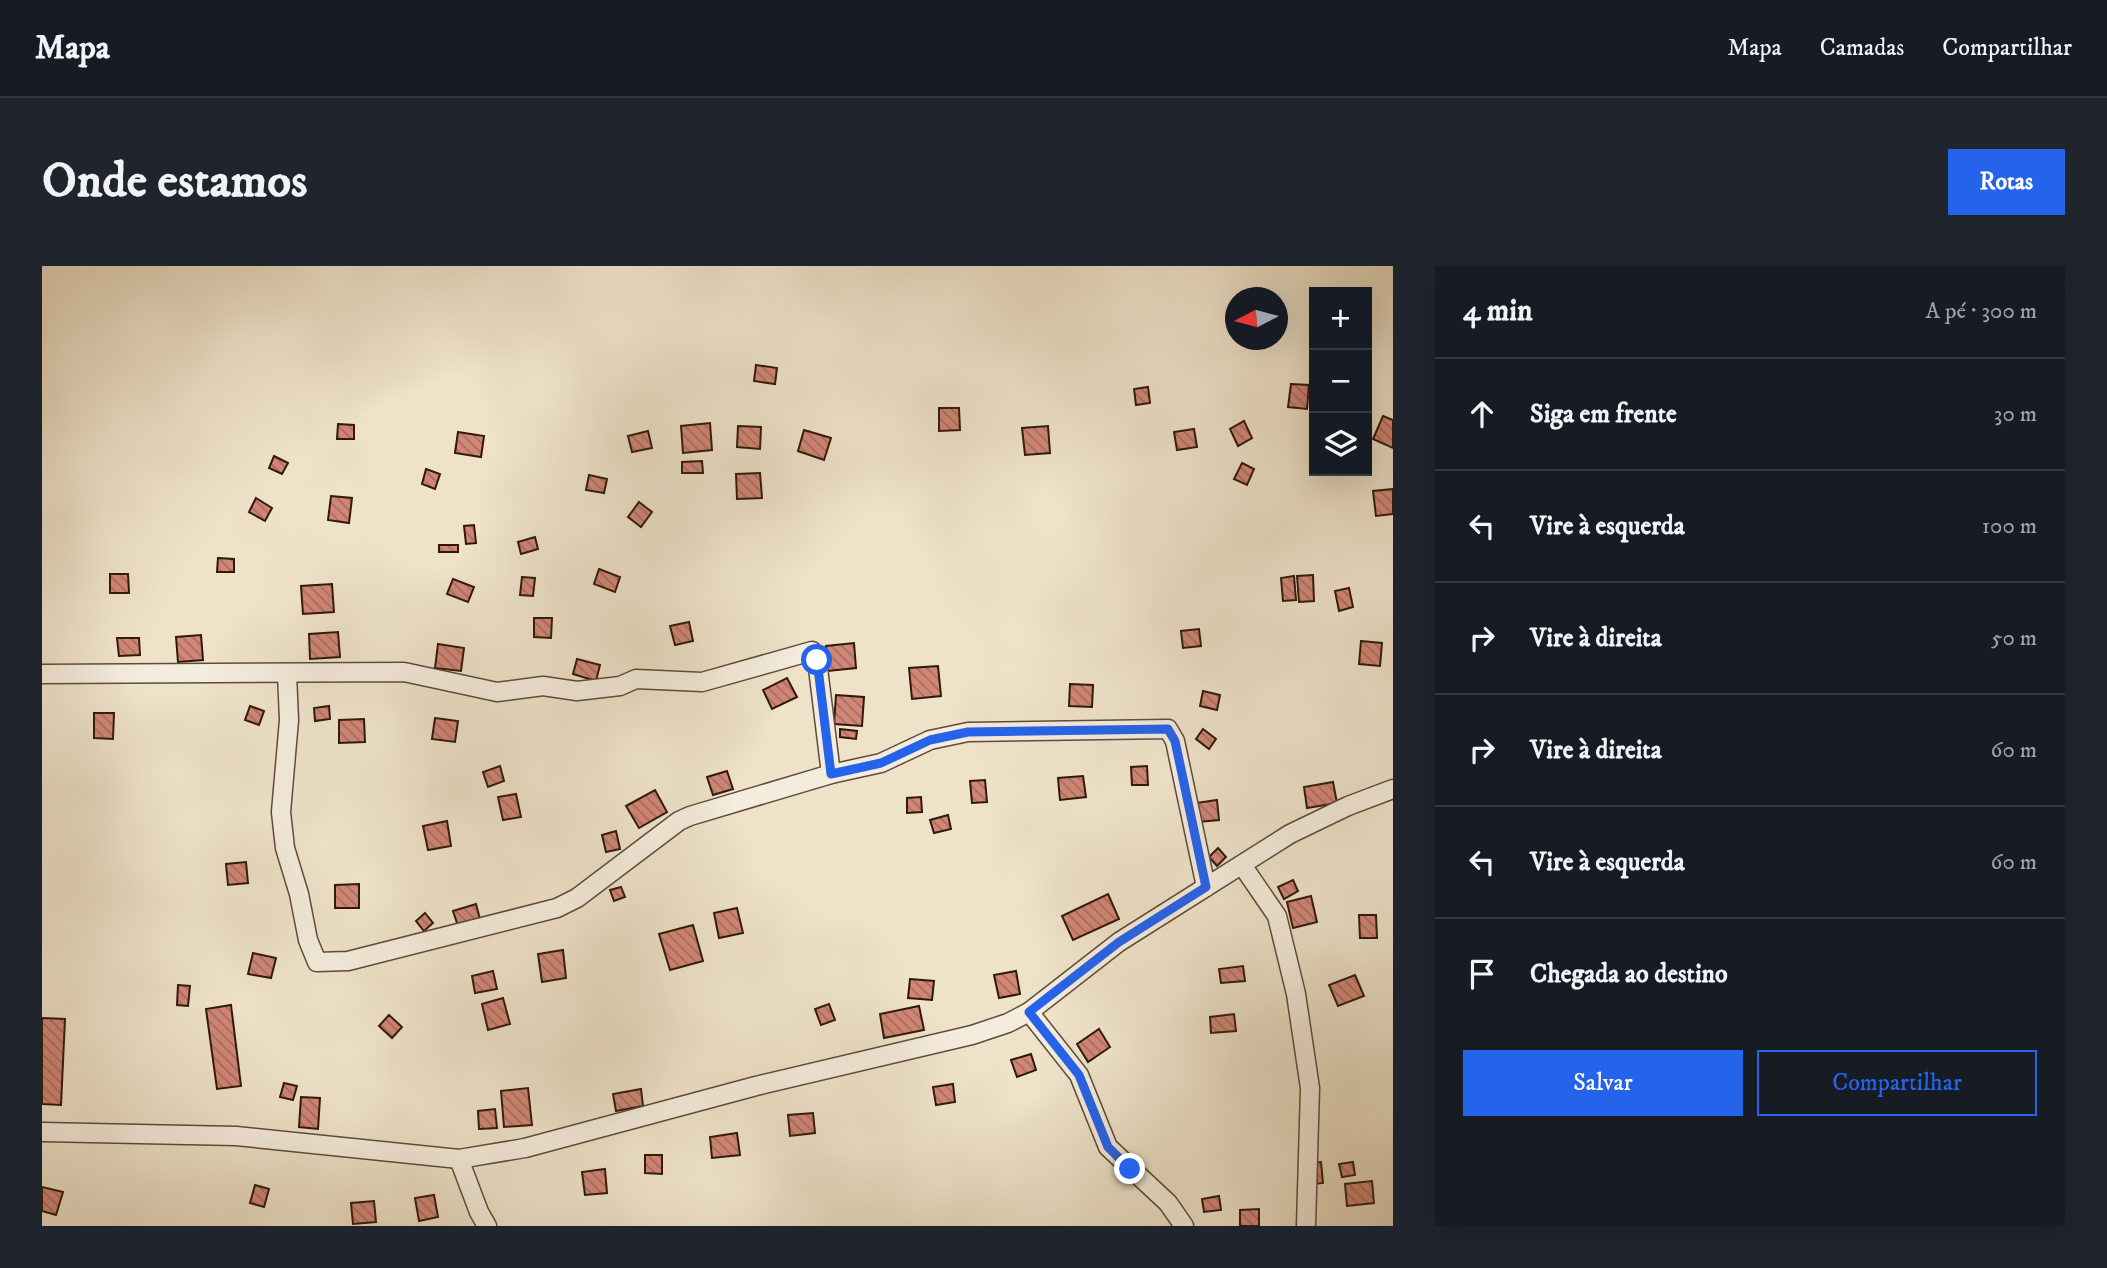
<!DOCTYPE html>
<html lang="pt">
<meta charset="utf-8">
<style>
:root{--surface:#171b24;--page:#20242c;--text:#f1f3f6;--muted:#9ea1a6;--line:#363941;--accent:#2563eb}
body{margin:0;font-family:"IM FELL DW Pica",serif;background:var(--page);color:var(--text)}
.controls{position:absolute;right:21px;top:21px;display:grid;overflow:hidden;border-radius:0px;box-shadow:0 7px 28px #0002}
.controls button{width:63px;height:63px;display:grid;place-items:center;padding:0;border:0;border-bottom:2px solid var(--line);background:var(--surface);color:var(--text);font:35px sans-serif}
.compass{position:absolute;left:1183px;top:21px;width:63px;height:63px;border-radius:50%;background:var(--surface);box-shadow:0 7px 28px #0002;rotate:264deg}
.stop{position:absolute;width:21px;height:21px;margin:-16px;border:5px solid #2563eb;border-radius:50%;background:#fff}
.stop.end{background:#2563eb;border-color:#fff;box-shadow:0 2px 7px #0008}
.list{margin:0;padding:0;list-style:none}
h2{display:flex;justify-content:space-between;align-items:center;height:91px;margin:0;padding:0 28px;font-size:30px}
h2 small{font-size:23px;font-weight:400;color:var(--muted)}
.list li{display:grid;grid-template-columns:46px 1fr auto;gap:21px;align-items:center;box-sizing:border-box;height:112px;padding:0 28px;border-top:2px solid var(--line)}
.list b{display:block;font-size:26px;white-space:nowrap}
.list em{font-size:23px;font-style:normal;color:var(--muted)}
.actions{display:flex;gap:14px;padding:21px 28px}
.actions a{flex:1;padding:16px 0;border:2px solid var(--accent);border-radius:0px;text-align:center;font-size:24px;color:var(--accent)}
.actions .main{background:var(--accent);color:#fff}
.icon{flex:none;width:38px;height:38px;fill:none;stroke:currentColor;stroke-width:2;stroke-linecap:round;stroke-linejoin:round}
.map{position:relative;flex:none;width:1351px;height:960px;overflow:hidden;border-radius:0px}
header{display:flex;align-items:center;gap:42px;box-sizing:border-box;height:98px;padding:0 35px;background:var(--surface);border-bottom:2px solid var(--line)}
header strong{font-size:33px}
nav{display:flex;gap:38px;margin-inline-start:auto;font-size:24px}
.intro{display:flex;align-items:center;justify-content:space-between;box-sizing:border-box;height:168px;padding:0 42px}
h1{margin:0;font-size:49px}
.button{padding:18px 32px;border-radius:0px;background:var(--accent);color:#fff;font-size:24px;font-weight:700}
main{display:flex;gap:42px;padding:0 42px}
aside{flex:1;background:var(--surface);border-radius:0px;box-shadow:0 7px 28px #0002}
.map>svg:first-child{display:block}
.building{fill:url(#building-back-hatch);stroke:#2f190d;stroke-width:2}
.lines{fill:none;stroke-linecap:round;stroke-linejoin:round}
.street-casing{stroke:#5f4b3c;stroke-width:21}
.street{stroke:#f4ecdc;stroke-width:18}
.route{stroke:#2563eb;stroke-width:9}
</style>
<header>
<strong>Mapa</strong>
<nav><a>Mapa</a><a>Camadas</a><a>Compartilhar</a></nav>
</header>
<div class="intro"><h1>Onde estamos</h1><a class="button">Rotas</a></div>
<main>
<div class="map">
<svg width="1351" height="960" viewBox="0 0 1351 960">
<defs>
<pattern id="building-back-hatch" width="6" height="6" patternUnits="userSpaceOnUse" patternTransform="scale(1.75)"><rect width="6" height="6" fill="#d18676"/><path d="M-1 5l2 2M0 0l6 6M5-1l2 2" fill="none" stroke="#aa6d5f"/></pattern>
</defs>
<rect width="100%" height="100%" fill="#eee2c9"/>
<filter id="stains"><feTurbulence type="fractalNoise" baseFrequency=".00286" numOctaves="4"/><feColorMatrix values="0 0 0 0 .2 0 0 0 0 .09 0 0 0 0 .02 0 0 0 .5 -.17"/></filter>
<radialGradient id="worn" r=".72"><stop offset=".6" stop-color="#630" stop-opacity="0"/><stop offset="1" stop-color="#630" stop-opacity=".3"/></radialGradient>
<g class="building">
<path d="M714 99 735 102 733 118 712 115Z"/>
<path d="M1249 118 1267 119 1265 143 1246 141Z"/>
<path d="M1106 121 1108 137 1094 139 1092 123Z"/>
<path d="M897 142H917L918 164 897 165Z"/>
<path d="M1341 150 1351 154V182L1331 173Z"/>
<path d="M1202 155 1210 172 1196 180 1188 163Z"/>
<path d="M668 157 670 184 641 187 639 160Z"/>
<path d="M296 158 312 159V173H295Z"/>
<path d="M696 160 719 161 718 183 695 181Z"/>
<path d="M1006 160 1008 187 983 189 980 162Z"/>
<path d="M1152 163 1155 181 1135 184 1132 166Z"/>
<path d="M762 164 789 172 782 194 756 185Z"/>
<path d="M606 165 610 182 590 186 586 170Z"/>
<path d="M416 166 442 170 439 191 413 187Z"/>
<path d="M232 190 246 197 240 208 227 202Z"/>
<path d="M660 195 661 207H640V196Z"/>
<path d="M1200 197 1212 203 1205 219 1192 213Z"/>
<path d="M384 203 398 208 393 223 380 218Z"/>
<path d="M718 207 720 232 695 233 694 208Z"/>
<path d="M547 209 565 213 562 227 544 224Z"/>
<path d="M1351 223V248L1334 250 1331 225Z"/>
<path d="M289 230 310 232 307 257 286 254Z"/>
<path d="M214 232 230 242 223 255 207 246Z"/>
<path d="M597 236 610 246 599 261 586 251Z"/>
<path d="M432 259 434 277 424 278 422 260Z"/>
<path d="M493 271 496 283 479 288 476 276Z"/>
<rect x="397" y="279" width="19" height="7"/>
<path d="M176 292 192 293V306H175Z"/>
<path d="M557 303 578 311 573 326 552 318Z"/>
<path d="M68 308H86L87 327H68Z"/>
<path d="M1271 309 1272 335 1257 336 1255 310Z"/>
<path d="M1252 310 1254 334 1241 335 1239 312Z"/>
<path d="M480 311 493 312 491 330 478 329Z"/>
<path d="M411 313 432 321 426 336 405 328Z"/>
<path d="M290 318 292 346 261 348 259 320Z"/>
<path d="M1307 322 1311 341 1297 345 1293 325Z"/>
<path d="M492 352H510L509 372 492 371Z"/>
<path d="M647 356 651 375 633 379 628 360Z"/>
<path d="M1157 363 1159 380 1141 382 1139 365Z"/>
<path d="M296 366 298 391 268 393 267 368Z"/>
<path d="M159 369 161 394 136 396 134 371Z"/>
<path d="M75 372H97L98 389 77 390Z"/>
<path d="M1319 375 1340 377 1338 400 1317 398Z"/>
<path d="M812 377 814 402 786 405 784 380Z"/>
<path d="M396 378 422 382 419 405 393 402Z"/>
<path d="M535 393 558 399 554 415 531 408Z"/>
<path d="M896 400 899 430 870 433 867 402Z"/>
<path d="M745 412 755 431 730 443 721 424Z"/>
<path d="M1028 418 1051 419 1050 441 1027 440Z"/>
<path d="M1161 425 1178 429 1175 444 1158 440Z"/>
<path d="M794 429 822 431 820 460 792 458Z"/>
<path d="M208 440 222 445 217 459 203 454Z"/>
<path d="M287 440 288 453 273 455 272 442Z"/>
<path d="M52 447H72L71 473 52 472Z"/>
<path d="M393 452 416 455 413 476 390 473Z"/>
<path d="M322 453 323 476 297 477V454Z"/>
<path d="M798 463 815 465 814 473 798 471Z"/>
<path d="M1161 463 1174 473 1167 483 1154 473Z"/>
<path d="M458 500 462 515 446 521 441 506Z"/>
<path d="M1105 500 1106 519H1090L1089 501Z"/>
<path d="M685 505 691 523 671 529 665 511Z"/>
<path d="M1041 510 1044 531 1018 534 1016 512Z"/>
<path d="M943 514 945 536 930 537 928 515Z"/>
<path d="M1291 516 1295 537 1265 542 1262 521Z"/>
<path d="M613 524 625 546 597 562 584 540Z"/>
<path d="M474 528 479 551 461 554 456 531Z"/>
<path d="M879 531 880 546 865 547V532Z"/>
<path d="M1175 534 1177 554 1156 556 1154 537Z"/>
<path d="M906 549 909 563 892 567 888 554Z"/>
<path d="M405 555 409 580 386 584 381 560Z"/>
<path d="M574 565 578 583 564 586 560 569Z"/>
<path d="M1176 582 1184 591 1175 600 1167 591Z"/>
<path d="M204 596 206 617 186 619 184 598Z"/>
<path d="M1251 614 1256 625 1242 633 1236 621Z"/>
<path d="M317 618V642H293V619Z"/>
<path d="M579 621 583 631 572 635 568 624Z"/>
<path d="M1066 628 1077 653 1031 674 1020 650Z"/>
<path d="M1269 630 1275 656 1251 662 1245 636Z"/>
<path d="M434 638 439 657 417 663 411 645Z"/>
<path d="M695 642 701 667 677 672 672 647Z"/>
<path d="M383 647 391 657 382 665 374 655Z"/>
<path d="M1317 649H1334L1335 672H1318Z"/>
<path d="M651 659 661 695 628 704 617 668Z"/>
<path d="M521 684 524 712 500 716 496 688Z"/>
<path d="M211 687 234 692 229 712 206 708Z"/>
<path d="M1201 700 1203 715 1179 717 1177 703Z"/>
<path d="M451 705 455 723 433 727 430 710Z"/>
<path d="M974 705 978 728 957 732 952 709Z"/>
<path d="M1313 709 1322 730 1296 740 1287 719Z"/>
<path d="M868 713 892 715 890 734 866 732Z"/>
<path d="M136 719 148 720 146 740 135 739Z"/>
<path d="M461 732 468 758 446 764 440 738Z"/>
<path d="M787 738 793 754 779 759 773 743Z"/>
<path d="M189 739 199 820 175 823 164 743Z"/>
<path d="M877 740 882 764 842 772 838 748Z"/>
<path d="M1192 748 1194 765 1169 767 1168 751Z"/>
<path d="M347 749 360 761 350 772 337 760Z"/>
<path d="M0 752 23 753 19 839 0 838Z"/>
<path d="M1057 763 1068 781 1046 796 1035 778Z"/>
<path d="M989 788 994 804 975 811 969 794Z"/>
<path d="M242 817 255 820 251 834 238 831Z"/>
<path d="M911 818 913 836 894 839 891 821Z"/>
<path d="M486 822 490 859 462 861 459 825Z"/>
<path d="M599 823 601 840 574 845 571 828Z"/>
<path d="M259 831 278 832 276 863 257 861Z"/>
<path d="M453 843 455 862 437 863 436 845Z"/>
<path d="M771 847 773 867 748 870 746 849Z"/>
<path d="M695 867 698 889 670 892 668 871Z"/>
<path d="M603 889H620V908L603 907Z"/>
<path d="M1279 896 1281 917 1273 918 1270 897Z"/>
<path d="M1311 896 1313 909 1300 911 1297 898Z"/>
<path d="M563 903 565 927 543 929 540 906Z"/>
<path d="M1330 915 1332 937 1305 940 1303 918Z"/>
<path d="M213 919 227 923 222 941 208 937Z"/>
<path d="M0 921 21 926 14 949 0 945Z"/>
<path d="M392 929 396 951 377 955 373 932Z"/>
<path d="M1177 930 1179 944 1162 946 1160 933Z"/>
<path d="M332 935 334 956 311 958 309 937Z"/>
<path d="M1217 943V960H1198V944Z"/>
</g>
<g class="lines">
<defs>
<g id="street">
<path d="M0 408 362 406 455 426 501 420 535 425 578 420 594 413 660 416 770 385 775 394 789 508"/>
<path d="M245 408 247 454 239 546 243 582 257 628 266 674 275 696 306 695 515 642 535 632 637 555 648 550 789 508 839 497 888 474 926 466 1126 463 1133 475 1164 621"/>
<path d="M1200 599 1235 650 1254 728 1268 822 1264 960"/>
<path d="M987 746 1037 809 1066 881 1126 937 1142 960"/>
<path d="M0 866 194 870 417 893 483 882 714 820 930 769 966 757 987 746 1077 676 1248 568 1306 540 1351 523"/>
<path d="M417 893 437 946 445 960"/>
</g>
</defs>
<use href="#street" class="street-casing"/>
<use href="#street" class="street"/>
</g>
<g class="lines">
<path class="route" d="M775 394 789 508 839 497 888 474 926 466 1126 463 1133 475 1164 621 1077 676 987 746 1037 809 1066 881 1088 903"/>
</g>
<rect width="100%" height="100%" filter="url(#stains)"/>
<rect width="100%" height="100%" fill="url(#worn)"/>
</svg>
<div class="controls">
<button>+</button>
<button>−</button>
<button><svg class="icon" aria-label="layers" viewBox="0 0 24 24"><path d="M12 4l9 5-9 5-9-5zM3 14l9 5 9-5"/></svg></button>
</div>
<svg class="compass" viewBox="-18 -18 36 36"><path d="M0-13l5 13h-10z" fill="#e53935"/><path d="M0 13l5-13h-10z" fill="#9ea1a6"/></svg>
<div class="stop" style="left:775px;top:394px"></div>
<div class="stop end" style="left:1088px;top:903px"></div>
</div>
<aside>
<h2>4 min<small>A pé · 300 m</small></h2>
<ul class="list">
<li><svg class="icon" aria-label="ahead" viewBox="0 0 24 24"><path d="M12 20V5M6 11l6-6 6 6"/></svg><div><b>Siga em frente</b></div><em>30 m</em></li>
<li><svg class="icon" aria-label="left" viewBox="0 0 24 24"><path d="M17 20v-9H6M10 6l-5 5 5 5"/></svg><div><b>Vire à esquerda</b></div><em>100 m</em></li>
<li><svg class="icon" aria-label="right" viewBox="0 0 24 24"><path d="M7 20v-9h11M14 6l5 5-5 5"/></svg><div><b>Vire à direita</b></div><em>50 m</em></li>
<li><svg class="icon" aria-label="right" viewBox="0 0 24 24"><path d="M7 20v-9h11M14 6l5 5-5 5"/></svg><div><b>Vire à direita</b></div><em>60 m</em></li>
<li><svg class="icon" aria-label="left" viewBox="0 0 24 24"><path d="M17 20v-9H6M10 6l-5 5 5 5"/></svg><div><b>Vire à esquerda</b></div><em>60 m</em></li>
<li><svg class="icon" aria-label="arrive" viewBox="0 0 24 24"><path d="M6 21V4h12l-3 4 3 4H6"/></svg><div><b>Chegada ao destino</b></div></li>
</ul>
<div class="actions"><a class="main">Salvar</a><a>Compartilhar</a></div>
</aside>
</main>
